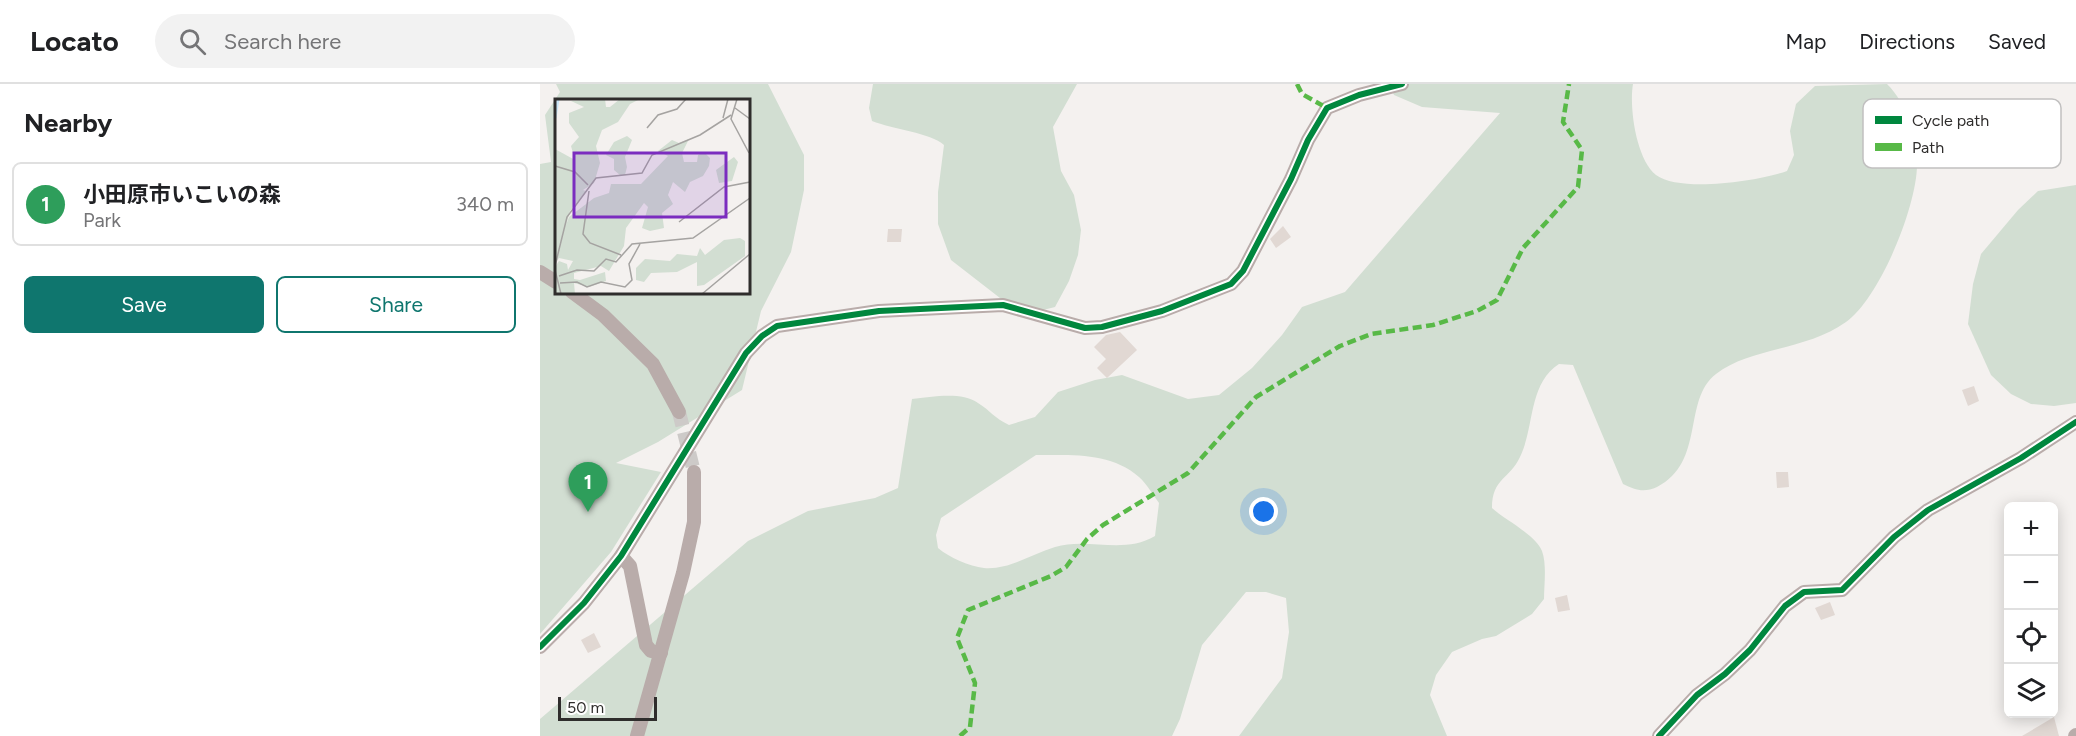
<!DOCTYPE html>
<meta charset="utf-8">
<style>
:root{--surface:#fff;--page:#f2f2f2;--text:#202124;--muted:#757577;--line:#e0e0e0;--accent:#0f766e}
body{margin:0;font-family:Figtree,"Noto Sans JP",sans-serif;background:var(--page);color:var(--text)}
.controls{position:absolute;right:18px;bottom:18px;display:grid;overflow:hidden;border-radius:9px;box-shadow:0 3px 15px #0003}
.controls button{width:54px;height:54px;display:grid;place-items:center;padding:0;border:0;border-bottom:2px solid var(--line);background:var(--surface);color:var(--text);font:30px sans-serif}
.scale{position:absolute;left:18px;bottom:15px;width:99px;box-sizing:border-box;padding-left:6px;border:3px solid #2f2d2c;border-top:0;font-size:16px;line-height:21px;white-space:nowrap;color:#2f2d2c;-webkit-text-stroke:4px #fff;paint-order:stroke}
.you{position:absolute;left:724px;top:428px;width:21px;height:21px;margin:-15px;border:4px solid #fff;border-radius:50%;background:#1a73e8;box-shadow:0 0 0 9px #1a73e833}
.badge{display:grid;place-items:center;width:39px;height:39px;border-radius:50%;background:var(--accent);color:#fff;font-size:20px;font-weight:700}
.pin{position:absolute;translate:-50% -50px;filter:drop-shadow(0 2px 3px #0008)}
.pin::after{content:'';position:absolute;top:32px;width:21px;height:18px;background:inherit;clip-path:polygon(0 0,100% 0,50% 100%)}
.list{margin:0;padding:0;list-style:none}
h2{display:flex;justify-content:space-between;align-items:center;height:78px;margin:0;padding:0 24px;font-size:26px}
h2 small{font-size:20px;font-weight:400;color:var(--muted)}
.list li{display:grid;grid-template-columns:39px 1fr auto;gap:18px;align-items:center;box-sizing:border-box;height:84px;margin:0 12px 12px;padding:0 12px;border:2px solid var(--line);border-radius:9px}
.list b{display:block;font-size:22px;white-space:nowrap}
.list p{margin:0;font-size:20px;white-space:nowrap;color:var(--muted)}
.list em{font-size:20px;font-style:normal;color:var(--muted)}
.actions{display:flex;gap:12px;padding:18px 24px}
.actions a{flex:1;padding:14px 0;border:2px solid var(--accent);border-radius:9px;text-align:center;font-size:21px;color:var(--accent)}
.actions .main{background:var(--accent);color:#fff}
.icon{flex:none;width:33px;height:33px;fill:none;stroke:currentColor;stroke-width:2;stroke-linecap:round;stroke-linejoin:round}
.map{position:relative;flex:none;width:1536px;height:652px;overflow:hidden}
header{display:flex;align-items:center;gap:36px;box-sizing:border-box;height:84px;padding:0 30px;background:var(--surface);border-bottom:2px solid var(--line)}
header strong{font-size:28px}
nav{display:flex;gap:33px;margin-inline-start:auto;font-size:21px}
.search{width:420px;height:54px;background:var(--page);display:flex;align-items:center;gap:15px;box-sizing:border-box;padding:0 21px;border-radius:33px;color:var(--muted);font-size:22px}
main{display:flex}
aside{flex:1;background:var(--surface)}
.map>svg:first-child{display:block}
.green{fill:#d2ded2;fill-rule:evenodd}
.building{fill:#e1d8d3}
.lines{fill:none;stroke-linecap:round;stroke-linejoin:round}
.minor-tunnel{stroke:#cdcac8;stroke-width:14;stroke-dasharray:14 7;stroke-linecap:butt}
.minor{stroke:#b9acaa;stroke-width:14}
.quiet{stroke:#58b947;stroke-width:4.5;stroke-dasharray:9 4.5;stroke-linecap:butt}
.cycleway-casing{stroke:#fff;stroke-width:10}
.cycleway{stroke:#00873e;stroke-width:6}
.inset-river{fill:none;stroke:#c9e4f6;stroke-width:3}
.inset-road{fill:none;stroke:#a5a3a1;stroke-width:1.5}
.view{fill:#7b2cbf;fill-opacity:0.15;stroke:#7b2cbf;stroke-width:3}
.inset-edge{fill:none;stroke:#2f2d2c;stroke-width:3}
.key{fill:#fff;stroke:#c1c0c0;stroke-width:1.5}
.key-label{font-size:16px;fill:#2f2d2c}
</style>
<header>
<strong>Locato</strong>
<div class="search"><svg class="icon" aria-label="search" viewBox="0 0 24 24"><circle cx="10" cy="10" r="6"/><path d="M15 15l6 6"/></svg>Search here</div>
<nav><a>Map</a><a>Directions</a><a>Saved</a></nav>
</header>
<main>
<aside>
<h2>Nearby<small></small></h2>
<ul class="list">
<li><span class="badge" style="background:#2e9e5b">1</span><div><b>小田原市いこいの森</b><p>Park</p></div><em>340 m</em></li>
</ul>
<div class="actions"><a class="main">Save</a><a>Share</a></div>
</aside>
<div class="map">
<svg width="1536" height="652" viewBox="0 0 1536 652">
<rect width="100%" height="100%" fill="#f4f1ef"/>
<g class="green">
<path d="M16 0H228L264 71V106L251 168 221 227 202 306 118 358 76 379 121 388 71 468 0 550V80L11 78 5 31 20 8ZM16 16H208V208H16Z"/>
<path d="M333 0H537L513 43 521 87 534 111 541 146 538 171 529 197 515 223 491 229 469 221 411 176 398 140V108L404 61C391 49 352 45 332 37L329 24Z"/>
<path d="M849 0H1093C1089 23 1096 75 1116 91 1140 109 1220 97 1247 87L1254 71 1250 47 1256 20 1275 2 1347 0C1367 20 1376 50 1377 79 1378 120 1340 214 1306 238 1266 267 1210 263 1176 290 1142 316 1166 378 1117 403 1104 409 1095 406 1083 400L1033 281 1019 280C988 300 995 342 980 373 970 395 952 394 952 424 965 436 996 451 1002 467 1007 481 1004 501 1004 515L992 530 956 552 942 555 912 568 896 591 890 611 907 652H699L742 594 749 548 746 514 726 508H706L662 561 640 635 632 652H0V635L208 457 268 427 335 414 358 404 372 315C392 313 421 307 438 319 451 327 454 334 469 341L495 333 518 308 555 296 582 291 648 315 679 311 712 284 742 251 762 223 805 208 960 29 882 23 854 11ZM496 371C532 371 571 368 599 393 607 400 613 411 619 419L615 452C583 471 548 453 515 463 491 470 470 486 444 484 429 482 410 474 398 464L396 451 401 434Z"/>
<path d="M1536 101V319L1514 322 1491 320 1471 310 1451 291 1428 240 1433 200 1441 170 1478 126 1498 107Z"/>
</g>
<g class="building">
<path d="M743 142 751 153 736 164 730 155Z"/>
<path d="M348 145H362L361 158H347Z"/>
<path d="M580 248 597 266 567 294 557 284 566 275 554 263 566 251Z"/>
<path d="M1434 302 1439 317 1428 322 1422 306Z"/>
<path d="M1236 388H1248L1249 403 1237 404Z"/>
<path d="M1027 511 1030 526 1018 528 1015 514Z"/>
<path d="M1290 518 1295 531 1281 536 1275 524Z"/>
<path d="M54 549 61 563 48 569 41 556Z"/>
<path d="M1514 633 1519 652H1482Z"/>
</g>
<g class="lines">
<path class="minor-tunnel" d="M139 328 154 388"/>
<g class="minor">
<path d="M0 188 16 198"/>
<path d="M32 208 63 231 113 280 139 328"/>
<path d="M81 472 90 482 106 561 111 567 121 569"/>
<path d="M0 563 44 519 81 472 206 269 222 252 237 242 339 227 463 221 545 244 562 243 622 227 691 200 703 187 751 95 768 56 787 24 819 11 862 0"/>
<path d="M97 652 143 489 154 438V388"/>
<path d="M1119 652 1157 611 1185 590 1210 566 1245 522 1264 508 1302 506 1354 453 1388 426 1481 374 1536 338"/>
<path d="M1535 652 1536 651"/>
</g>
<g class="quiet">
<path d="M757 0 762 10 787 24"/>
<path d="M420 652 430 643 435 599 417 554 428 526 511 492 526 483 547 455 563 441 648 389 716 313 800 262 831 250 893 241 937 227 957 216 983 164 1038 103 1042 66 1023 38 1029 0"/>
</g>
<defs>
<g id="cycleway">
<path d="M0 563 44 519 81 472 206 269 222 252 237 242 339 227 463 221 545 244 562 243 622 227 691 200 703 187 751 95 768 56 787 24 819 11 862 0"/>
<path d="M1119 652 1157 611 1185 590 1210 566 1245 522 1264 508 1302 506 1354 453 1388 426 1481 374 1536 338"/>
</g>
</defs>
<use href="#cycleway" class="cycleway-casing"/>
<use href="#cycleway" class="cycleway"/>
</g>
<g transform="translate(15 15)">
<rect width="195" height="195" fill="#f4f1ef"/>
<path d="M50 0 51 8H55L65 0 83 1 75 5 63 23 47 31 41 47 45 64 39 84 28 91 31 92 15 112 11 126 14 118 39 99 54 94 56 85H86L113 57 103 52 117 41 124 44 134 40 127 54 129 63H142L143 56 149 53 155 59 154 67 148 77 135 83 130 93 118 83 113 96 118 105 107 114 109 129 95 132 87 129 93 108 89 104 71 129 69 147 54 172 46 167 19 174V180L25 181 50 173 51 182 34 188 19 184 20 195H0V168L4 162 12 165 13 171 18 162 4 159 0 165V50L20 61 16 47 24 38 14 24V14L29 8 16 2ZM72 37 77 41 70 58 72 68 70 76H65L59 71V60L51 56 59 43ZM179 58 183 63 177 82 164 84 161 71ZM185 139 190 142V157L149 186 142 187V163L122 173 96 174 89 183 81 181V169L90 160 115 162 122 155 142 157 145 149 150 156 169 141Z" fill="#d2ded2"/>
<path class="inset-river" d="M0 19 3 0"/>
<path class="inset-road" d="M182 0 176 20 194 54M180 9 195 20M168 19 173 0M92 29 103 16 122 10 131 0M0 67 20 73 33 86M34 92 28 135 35 144 66 156M124 123 169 88 195 83M0 167 12 118 41 79 87 74 97 56 145 36 176 16M0 171 6 195M4 177 22 171 39 172 51 160 61 163 77 145 138 139 195 99M5 184 22 183 32 188 46 183 70 188 77 181 74 165 85 145M147 195 195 155"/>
<path class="view" d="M19 54H171V118H19Z"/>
<rect width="195" height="195" class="inset-edge"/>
</g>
<rect x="1323" y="15" width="198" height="69" rx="9" class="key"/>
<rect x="1335" y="32" width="27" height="8" fill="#00873e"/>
<rect x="1335" y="59" width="27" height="8" fill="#58b947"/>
<g class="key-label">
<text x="1372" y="42">Cycle path</text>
<text x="1372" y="69">Path</text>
</g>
</svg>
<div class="controls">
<button>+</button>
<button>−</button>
<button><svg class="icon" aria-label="locate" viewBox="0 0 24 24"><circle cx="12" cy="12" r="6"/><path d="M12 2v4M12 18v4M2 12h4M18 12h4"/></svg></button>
<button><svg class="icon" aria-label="layers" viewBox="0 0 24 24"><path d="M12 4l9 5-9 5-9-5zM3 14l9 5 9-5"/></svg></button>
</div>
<div class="scale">50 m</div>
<div class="you"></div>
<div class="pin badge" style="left:48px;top:428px;background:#2e9e5b">1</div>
</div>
</main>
